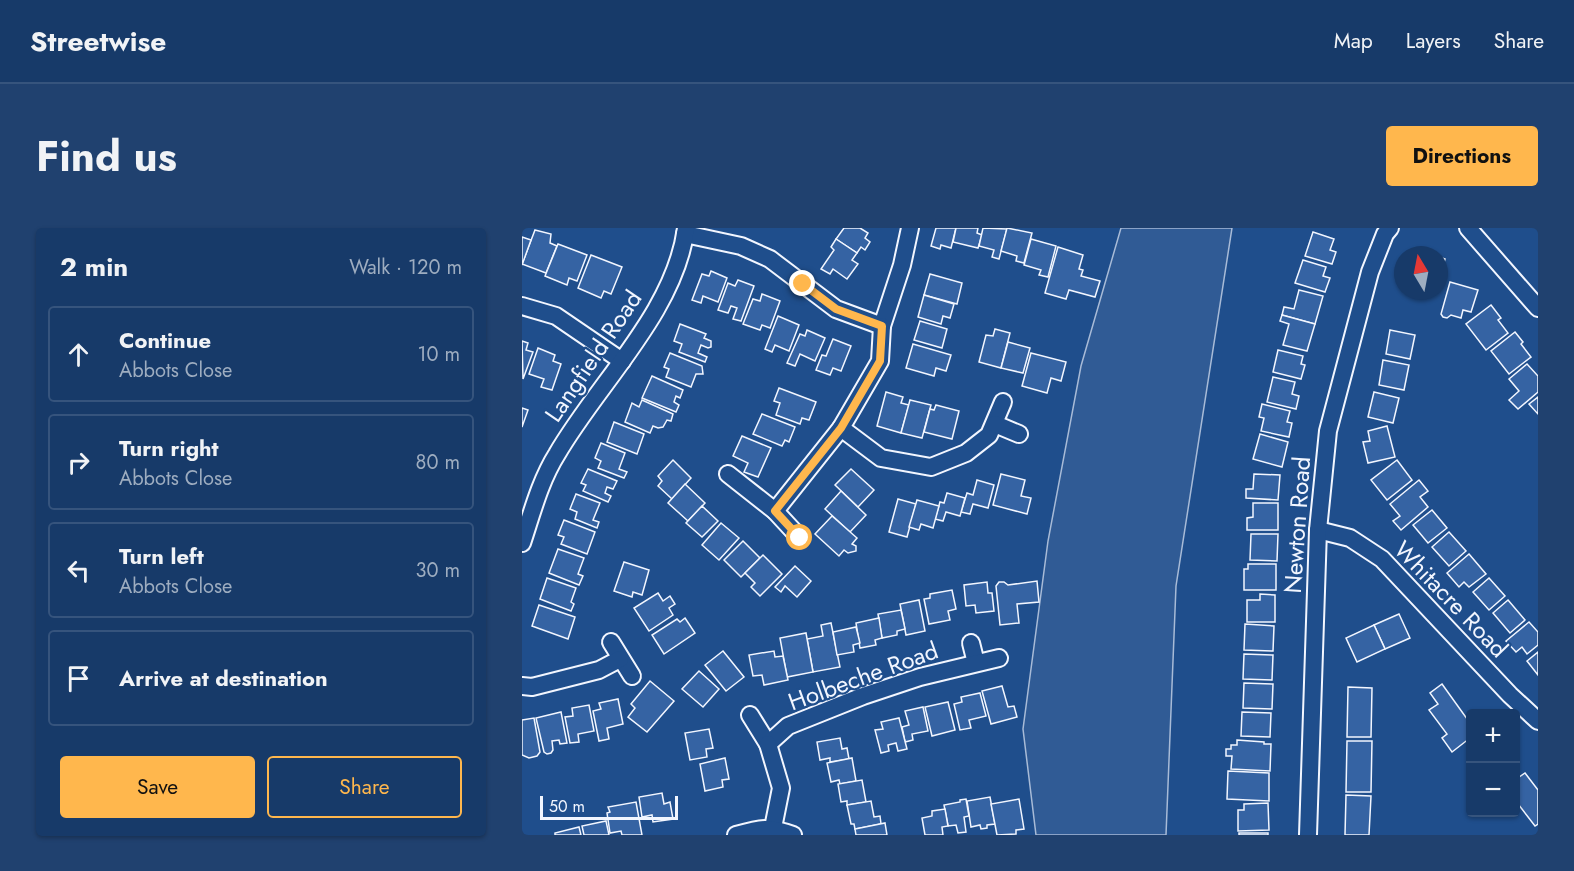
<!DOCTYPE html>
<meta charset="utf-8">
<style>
:root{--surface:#173a69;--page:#20416f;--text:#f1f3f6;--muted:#9eadc0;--line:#36547d;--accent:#ffb74d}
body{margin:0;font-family:Jost,sans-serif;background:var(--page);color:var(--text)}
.controls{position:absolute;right:18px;bottom:18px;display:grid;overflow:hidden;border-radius:6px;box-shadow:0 2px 4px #0004}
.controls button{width:54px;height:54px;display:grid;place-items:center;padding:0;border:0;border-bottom:2px solid var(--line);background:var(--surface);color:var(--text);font:30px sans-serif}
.compass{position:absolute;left:872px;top:18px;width:54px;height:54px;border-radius:50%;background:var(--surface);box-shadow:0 2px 4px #0004;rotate:350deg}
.scale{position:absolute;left:18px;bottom:15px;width:138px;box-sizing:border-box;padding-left:6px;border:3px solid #f2f6ff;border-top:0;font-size:16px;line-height:21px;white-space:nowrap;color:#f2f6ff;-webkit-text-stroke:4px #1f4e8c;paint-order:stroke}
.stop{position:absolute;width:18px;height:18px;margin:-14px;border:4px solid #ffb74d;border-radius:50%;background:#fff}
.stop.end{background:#ffb74d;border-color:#fff;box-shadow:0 2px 6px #0008}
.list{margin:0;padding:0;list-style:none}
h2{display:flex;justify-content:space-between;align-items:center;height:78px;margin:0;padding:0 24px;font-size:26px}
h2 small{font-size:20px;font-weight:400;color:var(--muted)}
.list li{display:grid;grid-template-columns:39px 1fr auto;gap:18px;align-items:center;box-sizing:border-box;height:96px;margin:0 12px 12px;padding:0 12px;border:2px solid var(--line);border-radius:6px}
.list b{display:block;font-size:22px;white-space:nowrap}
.list p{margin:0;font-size:20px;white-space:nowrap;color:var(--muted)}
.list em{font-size:20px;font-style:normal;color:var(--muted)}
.actions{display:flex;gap:12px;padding:18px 24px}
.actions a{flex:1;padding:14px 0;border:2px solid var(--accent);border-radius:6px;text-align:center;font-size:21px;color:var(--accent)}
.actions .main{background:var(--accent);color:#111}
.icon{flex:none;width:33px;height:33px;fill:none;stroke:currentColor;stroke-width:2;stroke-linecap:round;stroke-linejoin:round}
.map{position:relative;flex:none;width:1016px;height:607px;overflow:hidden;border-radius:6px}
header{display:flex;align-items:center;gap:36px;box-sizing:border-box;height:84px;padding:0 30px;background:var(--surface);border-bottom:2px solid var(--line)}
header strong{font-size:28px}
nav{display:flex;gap:33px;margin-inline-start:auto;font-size:21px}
.intro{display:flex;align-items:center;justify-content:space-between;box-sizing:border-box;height:144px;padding:0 36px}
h1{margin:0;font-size:42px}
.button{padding:15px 27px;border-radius:6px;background:var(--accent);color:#111;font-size:21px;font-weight:700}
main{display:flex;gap:36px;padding:0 36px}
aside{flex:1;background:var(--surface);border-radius:6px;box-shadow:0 2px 4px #0004}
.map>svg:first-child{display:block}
.built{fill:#305b95;stroke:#a8bbd7;stroke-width:1.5}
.building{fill:#3563a3;stroke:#f2f6ff;stroke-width:1.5}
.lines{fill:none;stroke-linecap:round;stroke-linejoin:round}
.street-casing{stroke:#f2f6ff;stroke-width:20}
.street{stroke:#1f4e8c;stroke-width:16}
.route{stroke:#ffb74d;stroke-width:8}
.labels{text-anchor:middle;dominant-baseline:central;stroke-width:4.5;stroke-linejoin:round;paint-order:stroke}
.street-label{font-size:24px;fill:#f2f6ff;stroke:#1f4e8c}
</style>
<header>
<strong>Streetwise</strong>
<nav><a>Map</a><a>Layers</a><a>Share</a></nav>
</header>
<div class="intro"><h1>Find us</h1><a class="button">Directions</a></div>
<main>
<aside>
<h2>2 min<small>Walk · 120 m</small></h2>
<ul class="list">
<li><svg class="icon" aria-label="ahead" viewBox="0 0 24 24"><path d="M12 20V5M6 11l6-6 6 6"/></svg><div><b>Continue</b><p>Abbots Close</p></div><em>10 m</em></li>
<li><svg class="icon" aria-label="right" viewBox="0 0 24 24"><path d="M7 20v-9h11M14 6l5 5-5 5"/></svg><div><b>Turn right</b><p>Abbots Close</p></div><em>80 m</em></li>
<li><svg class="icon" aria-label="left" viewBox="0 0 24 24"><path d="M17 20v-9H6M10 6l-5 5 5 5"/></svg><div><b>Turn left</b><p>Abbots Close</p></div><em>30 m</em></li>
<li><svg class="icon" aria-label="arrive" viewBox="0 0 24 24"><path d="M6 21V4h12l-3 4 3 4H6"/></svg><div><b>Arrive at destination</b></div></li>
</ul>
<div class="actions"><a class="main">Save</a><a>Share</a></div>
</aside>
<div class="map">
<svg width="1016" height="607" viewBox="0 0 1016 607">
<rect width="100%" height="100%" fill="#1f4e8c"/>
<path class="built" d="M599 0H710L654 358 644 607H514L501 501 526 313 559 138Z"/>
<g class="building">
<path d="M322 0H338L346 5 343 10 348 14 343 22 339 19 335 25 314 11Z"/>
<path d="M414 0H434L429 20 419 17 418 21 409 18Z"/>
<path d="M434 0H456L455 5 460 7 456 20 431 14Z"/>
<path d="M461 0 485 1 477 31 470 29 472 22 457 18Z"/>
<path d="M485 0 510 5 502 35 494 33 495 28 479 23Z"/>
<path d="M13 2 29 6 28 15 35 18 24 45 0 36Z"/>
<path d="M791 4 812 11 808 22 814 24 810 36 783 28Z"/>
<path d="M0 9 9 12 0 37Z"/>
<path d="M314 11 335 25 330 32 336 36 325 51 311 41 308 46 299 41 312 22 309 19Z"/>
<path d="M509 11 534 18 526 49 517 47 519 42 502 37Z"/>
<path d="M36 16 65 27 55 53 47 50 45 57 23 48Z"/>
<path d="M536 19 561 27 557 41 561 42 559 48 578 53 573 69 547 62 544 71 523 65Z"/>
<path d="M69 27 100 39 89 66 82 63 79 70 56 60Z"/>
<path d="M917 29 923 31 917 55Z"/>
<path d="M781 32 804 39 801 48 808 50 803 64 773 55Z"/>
<path d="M189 43 205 50 196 74 181 68 179 75 170 72 180 46 187 48Z"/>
<path d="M408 46 440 55 435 76 402 67Z"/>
<path d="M216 52 232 58 219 93 211 91 215 80 209 78 206 85 196 82 206 55 213 58Z"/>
<path d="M928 54 956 62 949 84 941 82 939 90 929 87 925 90 921 89 919 86Z"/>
<path d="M777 62 801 68 793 96 760 87 762 79 772 81Z"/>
<path d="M240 66 258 73 248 100 240 97 238 102 221 96 231 71 238 73Z"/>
<path d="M402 67 432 76 428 90 421 88 419 96 396 89Z"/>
<path d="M969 77 979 90 976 92 986 105 964 122 944 96Z"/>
<path d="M760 87 793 96 785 123 761 117 767 96 758 93Z"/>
<path d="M256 88 277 97 267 123 253 117 250 124 243 121Z"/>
<path d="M398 93 425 101 420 120 392 112Z"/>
<path d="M158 96 184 106 182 110 189 113V119L186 120 179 117 176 125 185 129 183 134 157 124 160 116 152 113Z"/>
<path d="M473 101 488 105 479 140 457 134 464 107 471 108Z"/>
<path d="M285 102 303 110 293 133 278 126 273 138 265 135 278 106 283 108Z"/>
<path d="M868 102 893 107 888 131 864 126Z"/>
<path d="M993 104 1001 114 999 116 1009 129 987 146 969 123Z"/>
<path d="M311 111 329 118 319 143 311 140 308 147 294 142 300 127 304 128Z"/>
<path d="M0 113 6 115 4 122 11 124 1 151Z"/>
<path d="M486 114 508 120 501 145 479 140Z"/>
<path d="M391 116 429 127 424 143 414 140 412 148 384 140Z"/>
<path d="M16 120 33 127 31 133 39 136 30 162 19 159 22 151 7 146Z"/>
<path d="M756 122 781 128 779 136 783 137 779 151 751 144Z"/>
<path d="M148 125 180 138 181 146H174L169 159 144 149 147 141 142 139Z"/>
<path d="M509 125 544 134 539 153 529 150 525 165 500 158Z"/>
<path d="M861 132 887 137 882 162 857 157Z"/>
<path d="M1005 136 1016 148V164L996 181 987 172 997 163 987 151Z"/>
<path d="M130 148 161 162 158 170 154 168 152 174 157 177 154 184 120 170Z"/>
<path d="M751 149 773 154 770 166 777 168 774 181 745 174Z"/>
<path d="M257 160 294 174 287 192 280 190 278 196 254 187 258 175 252 173Z"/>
<path d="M364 164 381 169 379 175 387 177 379 205 355 198Z"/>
<path d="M852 164 877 170 871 195 846 189Z"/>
<path d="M1016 169V186L1007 176Z"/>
<path d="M120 172 151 186 149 193 145 192 141 199 136 200 131 198 128 205 103 194 110 175 117 179Z"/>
<path d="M388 172 409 177 400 210 379 205Z"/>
<path d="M740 176 768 183 765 194 770 195 767 209 739 203 742 190 737 189Z"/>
<path d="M414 177 437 183 430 211 402 204 408 181 412 182Z"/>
<path d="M0 180 6 182 0 199Z"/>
<path d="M240 186 273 199 267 214 263 212 260 218 231 206Z"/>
<path d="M92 194 122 206 115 226 85 214Z"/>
<path d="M865 198 873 229 846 235 841 214 848 213 846 203Z"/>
<path d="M738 206 766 214 760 239 731 231Z"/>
<path d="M220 208 249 220 236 249 222 244 226 235 211 228Z"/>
<path d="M79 215 103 225 97 241 105 244 102 250 76 240 79 233 73 230Z"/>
<path d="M151 232 169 250 150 271 136 258 140 253 136 248Z"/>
<path d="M875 232 890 252 865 272 849 252Z"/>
<path d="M66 241 95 253 91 261 85 259 83 265 89 268 86 274 61 263 64 257 59 255Z"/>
<path d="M329 241 352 262 336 279 313 257Z"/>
<path d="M479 246 503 252 499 268 509 270 505 286 471 277Z"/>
<path d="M732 246 758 247 756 272 724 270V261H731Z"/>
<path d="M455 252 472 257 466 280 451 276 448 286 439 284 445 265 451 267Z"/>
<path d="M897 252 906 263 898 269 906 279 879 302 871 293 878 288 868 276Z"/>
<path d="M163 256 183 275 166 293 146 275Z"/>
<path d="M319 263 344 287 328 304 303 281Z"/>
<path d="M425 265 443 270 438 288 424 284 421 293 413 291 418 274 422 275Z"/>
<path d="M54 266 78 275 71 292 77 294 75 300 53 291 55 284 48 281Z"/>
<path d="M376 271 394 276 385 309 367 304Z"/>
<path d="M395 272 417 278 411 300 399 296 397 302 387 299Z"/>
<path d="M731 275H756V302H725V290L731 289Z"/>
<path d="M180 278 196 293 180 309 164 295Z"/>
<path d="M910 282 925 300 906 315 891 297Z"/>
<path d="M310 288 335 310 330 316 334 318V323L326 325 322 322 317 328 293 306Z"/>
<path d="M42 292 73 304 65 326 39 316 42 309 36 307Z"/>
<path d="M199 295 217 310 197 332 180 317Z"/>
<path d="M927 304 944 323 927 338 910 319Z"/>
<path d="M729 306H756L755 333 728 332Z"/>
<path d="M221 313 238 330 219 349 202 332Z"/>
<path d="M36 321 62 330 56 346 61 348 57 357 27 345Z"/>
<path d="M947 326 964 346 947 359 942 354 937 359 925 345Z"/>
<path d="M241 327 260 346 238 368 229 359 233 355 223 345Z"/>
<path d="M102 334 127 342 120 367 111 364 110 369 92 363Z"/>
<path d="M726 336H754V362H722V341H726Z"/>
<path d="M273 338 289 353 275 369 263 358 259 364 253 359Z"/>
<path d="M25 350 54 360 49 374 52 376 49 383 18 371Z"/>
<path d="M967 350 983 368 967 382 951 364Z"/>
<path d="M515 353 517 374 495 376 497 395 478 397 474 358 477 354H482L486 357Z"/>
<path d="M465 354 466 365H470L472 383 454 385 453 377 444 378 442 357Z"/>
<path d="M430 362 434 381 426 383 428 392 407 396 402 371 408 370V366Z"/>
<path d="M136 365 141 373 148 368 153 376 147 380 151 387 127 403 112 380Z"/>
<path d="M738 366 753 367V394H725V372H738Z"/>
<path d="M397 372 403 403 384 407 378 376Z"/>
<path d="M986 372 1003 392 988 405 971 385Z"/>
<path d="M17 377 53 389 46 411 10 398Z"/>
<path d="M379 382 383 401 375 403V407L360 410 356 386Z"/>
<path d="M877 386 888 410 863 421 852 397Z"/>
<path d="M163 390 173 405 142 426 130 407 155 391 158 394Z"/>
<path d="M357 390 360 410 353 412 354 417 338 420 334 395Z"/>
<path d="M1007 394 1016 404V417L1005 426 1000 419 994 424 984 413Z"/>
<path d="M309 395 318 439 291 444 285 411 301 408 299 397Z"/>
<path d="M723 396 752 398 751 423 722 422Z"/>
<path d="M852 397 863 421 835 434 824 410Z"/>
<path d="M334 399 338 415 331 417 332 424 315 427 311 404Z"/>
<path d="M284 405 291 444 265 449 258 410Z"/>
<path d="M201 423 222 449 204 463 183 437Z"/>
<path d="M252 423 253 429 261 428 266 452 242 457 240 447 231 448 227 427Z"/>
<path d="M1016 424V447L1005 433Z"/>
<path d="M722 426 751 427 750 452 721 451Z"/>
<path d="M177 443 197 461 181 479 160 461Z"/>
<path d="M128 453 152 473 125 504 106 489 113 480 109 476Z"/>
<path d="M722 455 751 456 750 481 721 480Z"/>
<path d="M920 456 948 495V510L930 524 920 510 925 506 907 482 916 476 908 465Z"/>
<path d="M480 458 486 479 492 478 495 489 469 496 460 463Z"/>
<path d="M826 459 850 460 849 509H825Z"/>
<path d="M458 465 464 488 447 492 449 500 438 502 432 476 440 474 439 469Z"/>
<path d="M96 471 101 496 85 500 87 511 77 513 71 483 79 481 77 475Z"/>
<path d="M426 474 433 502 410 508 403 479Z"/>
<path d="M67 477 72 503 56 506 57 514 48 515 43 489 51 488 50 480Z"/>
<path d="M401 479 406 503 390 506 391 512 383 514 380 499 387 497 383 483Z"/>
<path d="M39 484 45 515 38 516 37 512 30 513 31 522 29 525 25 526 22 524 14 490Z"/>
<path d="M720 484 749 485 748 509 719 508Z"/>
<path d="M12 490 18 524 15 528 7 530 0 527V492Z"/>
<path d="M377 490 385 521 376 523 374 515 366 517 367 523 359 525 353 502 361 501 359 494Z"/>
<path d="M187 501 191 520 184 521 185 529 168 532 163 505Z"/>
<path d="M318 510 320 521 325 520 327 531 308 534V530L298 532 295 514Z"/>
<path d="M715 512 742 514V516H749L748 543 709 541 710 528H704V521H709V517H715Z"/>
<path d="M825 513H850L849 564H824Z"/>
<path d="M203 530 207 551 200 552 201 559 183 563 178 536Z"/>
<path d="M330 530 334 553 318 556 317 552 309 554 305 535Z"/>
<path d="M706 543 747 545V573L705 571Z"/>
<path d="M1003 545 1016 562V596L1013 598 993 572V552Z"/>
<path d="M340 552 344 574 325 577V573L319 574 316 556Z"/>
<path d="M140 565 142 576 148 574 151 591 131 594 130 587 120 589 117 569Z"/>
<path d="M824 567 849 568 847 607H823Z"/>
<path d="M468 569 473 596 465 597V600L459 601 458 597 449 599 445 573Z"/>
<path d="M444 571 447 588 442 589 444 604 436 605 434 597 426 598 422 577 438 574V572Z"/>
<path d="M497 571 502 601 494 602V606L475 607 469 576Z"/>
<path d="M349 573 352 589 358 588 359 596 333 601 332 596H329L325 577Z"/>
<path d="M114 574 120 607H100L99 603 88 605 85 585 88 584 86 579Z"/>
<path d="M746 575 747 602 716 603V582H722V576Z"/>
<path d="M423 581 426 598 420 599 421 607H403L400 590 410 588V583Z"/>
<path d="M84 593 87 607H62L60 598Z"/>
<path d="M363 595 365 607H334L333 601Z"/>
<path d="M57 599 59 607H33V605Z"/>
<rect x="717" y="605" width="29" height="2"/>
</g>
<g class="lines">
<defs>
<g id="street">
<path d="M946 0 1016 80"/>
<path d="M163 6 219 18 248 31 314 81 360 98 380 37 388 0"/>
<path d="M0 78 34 88 100 133"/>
<path d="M360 98 358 133 319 200 359 230 409 239 444 225 467 207 481 174"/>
<path d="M473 196 497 206"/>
<path d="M206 246 253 283 319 200"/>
<path d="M253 283 278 310"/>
<path d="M796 302 828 310 860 331 988 467 1016 493"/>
<path d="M0 315C10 285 18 253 35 226 76 155 153 84 164 0"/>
<path d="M89 414 110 448"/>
<path d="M449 415 454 435"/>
<path d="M0 458 10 459 77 442 98 431"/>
<path d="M228 487 246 516 266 498 341 468 398 449 477 430"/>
<path d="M246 516 259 560 251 600"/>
<path d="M214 607C239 600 246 598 271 607"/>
<path d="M786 607 796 302 806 203 848 44 863 6 868 0"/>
</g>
</defs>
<use href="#street" class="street-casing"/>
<use href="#street" class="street"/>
</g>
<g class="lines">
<path class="route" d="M278 310 253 283 319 200 358 133 360 98 314 81 281 56"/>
</g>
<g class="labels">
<g class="street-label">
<text transform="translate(71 128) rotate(-56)">Langfield Road</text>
<text transform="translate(775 297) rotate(-86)">Newton Road</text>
<text transform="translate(929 371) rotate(46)">Whitacre Road</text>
<text transform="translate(341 448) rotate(-20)">Holbeche Road</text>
</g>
</g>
</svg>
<div class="controls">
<button>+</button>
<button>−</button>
</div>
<svg class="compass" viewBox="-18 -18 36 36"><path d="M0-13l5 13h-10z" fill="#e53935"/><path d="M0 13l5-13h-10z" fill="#9eadc0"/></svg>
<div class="scale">50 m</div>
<div class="stop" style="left:278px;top:310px"></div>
<div class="stop end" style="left:281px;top:56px"></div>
</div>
</main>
